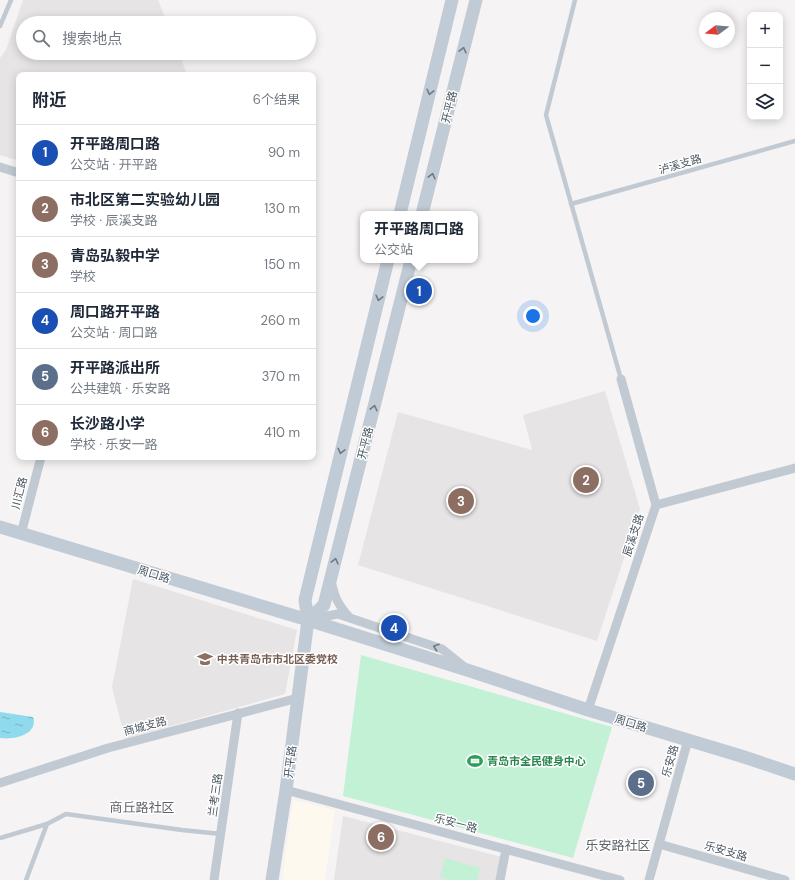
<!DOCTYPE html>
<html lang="zh">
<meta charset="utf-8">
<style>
:root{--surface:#fff;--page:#f6f6f7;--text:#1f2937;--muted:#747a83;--line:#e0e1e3;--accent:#db2777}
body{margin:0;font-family:"DM Sans","Noto Sans SC",sans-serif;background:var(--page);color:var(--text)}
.controls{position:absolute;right:12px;top:12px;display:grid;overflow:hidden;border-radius:8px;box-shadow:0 2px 10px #0003}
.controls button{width:36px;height:36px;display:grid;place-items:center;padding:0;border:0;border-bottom:1px solid var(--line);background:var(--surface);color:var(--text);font:20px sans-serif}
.compass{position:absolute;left:699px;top:12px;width:36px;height:36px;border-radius:50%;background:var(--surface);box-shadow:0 2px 10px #0003;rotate:254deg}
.you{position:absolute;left:533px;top:316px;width:14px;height:14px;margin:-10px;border:3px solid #fff;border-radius:50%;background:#1a73e8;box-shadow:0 0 0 6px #1a73e833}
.badge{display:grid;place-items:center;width:26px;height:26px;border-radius:50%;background:var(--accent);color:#fff;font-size:13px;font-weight:700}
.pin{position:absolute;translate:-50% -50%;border:2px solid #fff;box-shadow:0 1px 4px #0006}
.popup{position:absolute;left:360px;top:211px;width:118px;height:52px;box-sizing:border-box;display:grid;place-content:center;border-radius:8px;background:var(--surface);filter:drop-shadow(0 1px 3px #0005);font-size:13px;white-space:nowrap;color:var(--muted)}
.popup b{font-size:15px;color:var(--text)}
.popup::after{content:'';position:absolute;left:50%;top:100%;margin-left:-8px;border:8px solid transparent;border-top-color:var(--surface)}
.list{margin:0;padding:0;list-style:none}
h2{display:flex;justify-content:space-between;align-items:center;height:52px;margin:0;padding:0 16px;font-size:17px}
h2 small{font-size:13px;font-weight:400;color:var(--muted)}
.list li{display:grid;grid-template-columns:26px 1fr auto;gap:12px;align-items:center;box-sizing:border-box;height:56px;padding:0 16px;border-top:1px solid var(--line)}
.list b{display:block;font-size:15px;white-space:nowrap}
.list p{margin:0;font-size:13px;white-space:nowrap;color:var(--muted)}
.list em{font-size:13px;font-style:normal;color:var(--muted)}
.icon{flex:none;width:22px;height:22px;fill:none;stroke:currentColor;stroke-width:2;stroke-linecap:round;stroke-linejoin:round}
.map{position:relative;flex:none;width:795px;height:880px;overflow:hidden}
.search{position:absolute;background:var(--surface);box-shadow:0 2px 10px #0003;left:16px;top:16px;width:300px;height:44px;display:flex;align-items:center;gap:10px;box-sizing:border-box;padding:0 14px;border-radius:22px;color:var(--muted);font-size:15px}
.panel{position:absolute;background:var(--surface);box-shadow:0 2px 10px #0003;left:16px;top:72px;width:300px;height:388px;border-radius:8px}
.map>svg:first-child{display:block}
.commercial{fill:#fdf9ef}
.education{fill:#e6e4e5}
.garden{fill:#c3f1d5}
.water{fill:url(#water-ripples)}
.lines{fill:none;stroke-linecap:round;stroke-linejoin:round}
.lane{stroke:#c1cad2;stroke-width:4.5}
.street{stroke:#c1cad2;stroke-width:9}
.secondary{stroke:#c1cbd6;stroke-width:13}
.oneway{stroke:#6e7984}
.oneway2{stroke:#6e7983}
.labels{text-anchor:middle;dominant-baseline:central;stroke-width:3;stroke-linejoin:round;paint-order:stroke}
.street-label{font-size:11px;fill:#4a5661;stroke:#fff}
.education-label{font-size:11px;font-weight:bold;fill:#785e54;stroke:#fff;text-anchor:start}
.leisure-label{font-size:11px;font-weight:bold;fill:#27864d;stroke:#fff;text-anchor:start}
.quarter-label{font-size:13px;fill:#5f6368;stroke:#fff}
</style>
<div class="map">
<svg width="795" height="880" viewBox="0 0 795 880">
<defs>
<pattern id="water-ripples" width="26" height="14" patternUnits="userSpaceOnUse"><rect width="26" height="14" fill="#90daee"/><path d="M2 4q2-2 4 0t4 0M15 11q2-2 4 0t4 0" fill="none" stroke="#78b4c4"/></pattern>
</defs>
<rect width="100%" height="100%" fill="#f5f3f3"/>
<path class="commercial" d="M293 800 335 810 325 880H282Z"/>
<g class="education">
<path d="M23 0H158L167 23H23V53H179L187 75H19V161L0 155V58L6 50Z"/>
<path d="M605 391 640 509 597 641 358 565 398 412 532 450 523 415Z"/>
<path d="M133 579 297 630 285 694 125 739 112 687Z"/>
<path d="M343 816 502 857 498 880H334Z"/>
</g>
<g class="garden">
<path d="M361 655 612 727 573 858 343 796Z"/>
<path d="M445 858 480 868 477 880H449L440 877Z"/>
</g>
<path class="water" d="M0 712 33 717C38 731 21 738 10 738 7 739 3 738 0 738Z"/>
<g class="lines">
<g class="lane">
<path d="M575 0 546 115 621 379"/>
<path d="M0 26 11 0"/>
<path d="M571 204 795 141"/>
<path d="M0 838 47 824 66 814 182 830 221 834"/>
<path d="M26 880 47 824"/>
</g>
<g class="street">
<path d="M0 167 19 173"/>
<path d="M621 379 656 505"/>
<path d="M656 505 795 468"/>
<path d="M21 534 41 457"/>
<path d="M331 581C335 598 337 603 349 617"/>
<path d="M310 619 338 614 442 649 463 666"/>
<path d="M588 710 656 505"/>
<path d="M0 783 108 748 298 698"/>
<path d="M286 790 620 880"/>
<path d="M659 844 785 880"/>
<path d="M214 880 238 713"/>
<path d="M500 880 506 849"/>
<path d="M649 880 688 740"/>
</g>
<g class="secondary">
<path d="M400 214 452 0"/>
<path d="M422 214 476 0"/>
<path d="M0 527 308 620 467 670 588 710 741 756 795 774"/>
<path d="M308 620 324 605 411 260"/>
<path d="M272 880 286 790 308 620 305 600 388 260"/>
</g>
</g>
<defs><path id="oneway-chevron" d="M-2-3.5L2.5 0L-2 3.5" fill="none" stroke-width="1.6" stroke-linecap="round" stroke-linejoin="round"/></defs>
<g class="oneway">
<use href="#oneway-chevron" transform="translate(463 50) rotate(-76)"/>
<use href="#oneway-chevron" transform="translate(430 92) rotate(104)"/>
<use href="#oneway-chevron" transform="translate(432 176) rotate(-76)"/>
<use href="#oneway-chevron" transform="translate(379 298) rotate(104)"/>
<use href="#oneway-chevron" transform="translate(374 408) rotate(-76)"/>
<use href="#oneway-chevron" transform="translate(341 451) rotate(104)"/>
<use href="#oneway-chevron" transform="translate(335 561) rotate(-76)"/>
</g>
<use class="oneway2" href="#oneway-chevron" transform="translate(436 647) rotate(-161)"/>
<defs>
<symbol id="university-bare" viewBox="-9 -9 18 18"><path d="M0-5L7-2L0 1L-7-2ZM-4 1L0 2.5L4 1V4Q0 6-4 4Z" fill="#8d6e63" stroke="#fff" stroke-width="2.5" paint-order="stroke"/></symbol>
<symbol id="stadium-bare" viewBox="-9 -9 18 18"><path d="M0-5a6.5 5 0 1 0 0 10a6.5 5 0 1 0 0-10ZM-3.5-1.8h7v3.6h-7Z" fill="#2e9e5b" stroke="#fff" stroke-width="2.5" paint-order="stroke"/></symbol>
</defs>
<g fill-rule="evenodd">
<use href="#university-bare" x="194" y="648" width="22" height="22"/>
<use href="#stadium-bare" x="464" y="750" width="22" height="22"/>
</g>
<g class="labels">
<g class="street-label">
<text transform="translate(449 107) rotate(-76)">开平路</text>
<text transform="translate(680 164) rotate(-16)">泸溪支路</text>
<text transform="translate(365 443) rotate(-76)">开平路</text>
<text transform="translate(19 493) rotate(-76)">川汇路</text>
<text transform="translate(633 535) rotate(-72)">辰溪支路</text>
<text transform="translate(154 574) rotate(17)">周口路</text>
<text transform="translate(631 723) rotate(17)">周口路</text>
<text transform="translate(145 726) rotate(-15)">商城支路</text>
<text transform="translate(670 761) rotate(-74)">乐安路</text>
<text transform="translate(290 762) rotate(-83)">开平路</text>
<text transform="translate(215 795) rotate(-82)">兰考三路</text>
<text transform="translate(456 823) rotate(15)">乐安一路</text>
<text transform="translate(726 851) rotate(16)">乐安支路</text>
</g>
<g class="education-label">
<text x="217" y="659">中共青岛市市北区委党校</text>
</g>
<g class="leisure-label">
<text x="487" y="761">青岛市全民健身中心</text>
</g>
<g class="quarter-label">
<text x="142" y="807">商丘路社区</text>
<text x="618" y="845">乐安路社区</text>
</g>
</g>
</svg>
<div class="controls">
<button>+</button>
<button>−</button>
<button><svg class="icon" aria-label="layers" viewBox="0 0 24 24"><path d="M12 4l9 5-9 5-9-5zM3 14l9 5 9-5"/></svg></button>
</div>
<svg class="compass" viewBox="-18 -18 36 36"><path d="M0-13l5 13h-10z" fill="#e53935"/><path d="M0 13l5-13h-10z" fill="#747a83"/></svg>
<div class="you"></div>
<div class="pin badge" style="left:419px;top:291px;background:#1a4fb4">1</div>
<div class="popup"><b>开平路周口路</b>公交站</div>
<div class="pin badge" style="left:586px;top:480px;background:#8d6e63">2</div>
<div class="pin badge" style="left:461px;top:501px;background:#8d6e63">3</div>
<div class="pin badge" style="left:394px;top:628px;background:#1a4fb4">4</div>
<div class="pin badge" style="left:641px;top:783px;background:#5c6f8a">5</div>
<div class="pin badge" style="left:381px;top:837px;background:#8d6e63">6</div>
<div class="search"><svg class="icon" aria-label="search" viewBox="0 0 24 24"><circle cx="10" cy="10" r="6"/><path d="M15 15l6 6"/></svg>搜索地点</div>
<section class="panel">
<h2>附近<small>6个结果</small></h2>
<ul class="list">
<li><span class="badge" style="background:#1a4fb4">1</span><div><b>开平路周口路</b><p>公交站 · 开平路</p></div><em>90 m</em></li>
<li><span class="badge" style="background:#8d6e63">2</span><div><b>市北区第二实验幼儿园</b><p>学校 · 辰溪支路</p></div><em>130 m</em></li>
<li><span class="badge" style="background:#8d6e63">3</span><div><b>青岛弘毅中学</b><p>学校</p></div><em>150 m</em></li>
<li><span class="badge" style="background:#1a4fb4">4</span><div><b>周口路开平路</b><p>公交站 · 周口路</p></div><em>260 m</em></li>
<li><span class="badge" style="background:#5c6f8a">5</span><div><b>开平路派出所</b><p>公共建筑 · 乐安路</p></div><em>370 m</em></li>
<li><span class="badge" style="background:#8d6e63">6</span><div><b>长沙路小学</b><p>学校 · 乐安一路</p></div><em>410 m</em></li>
</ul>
</section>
</div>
